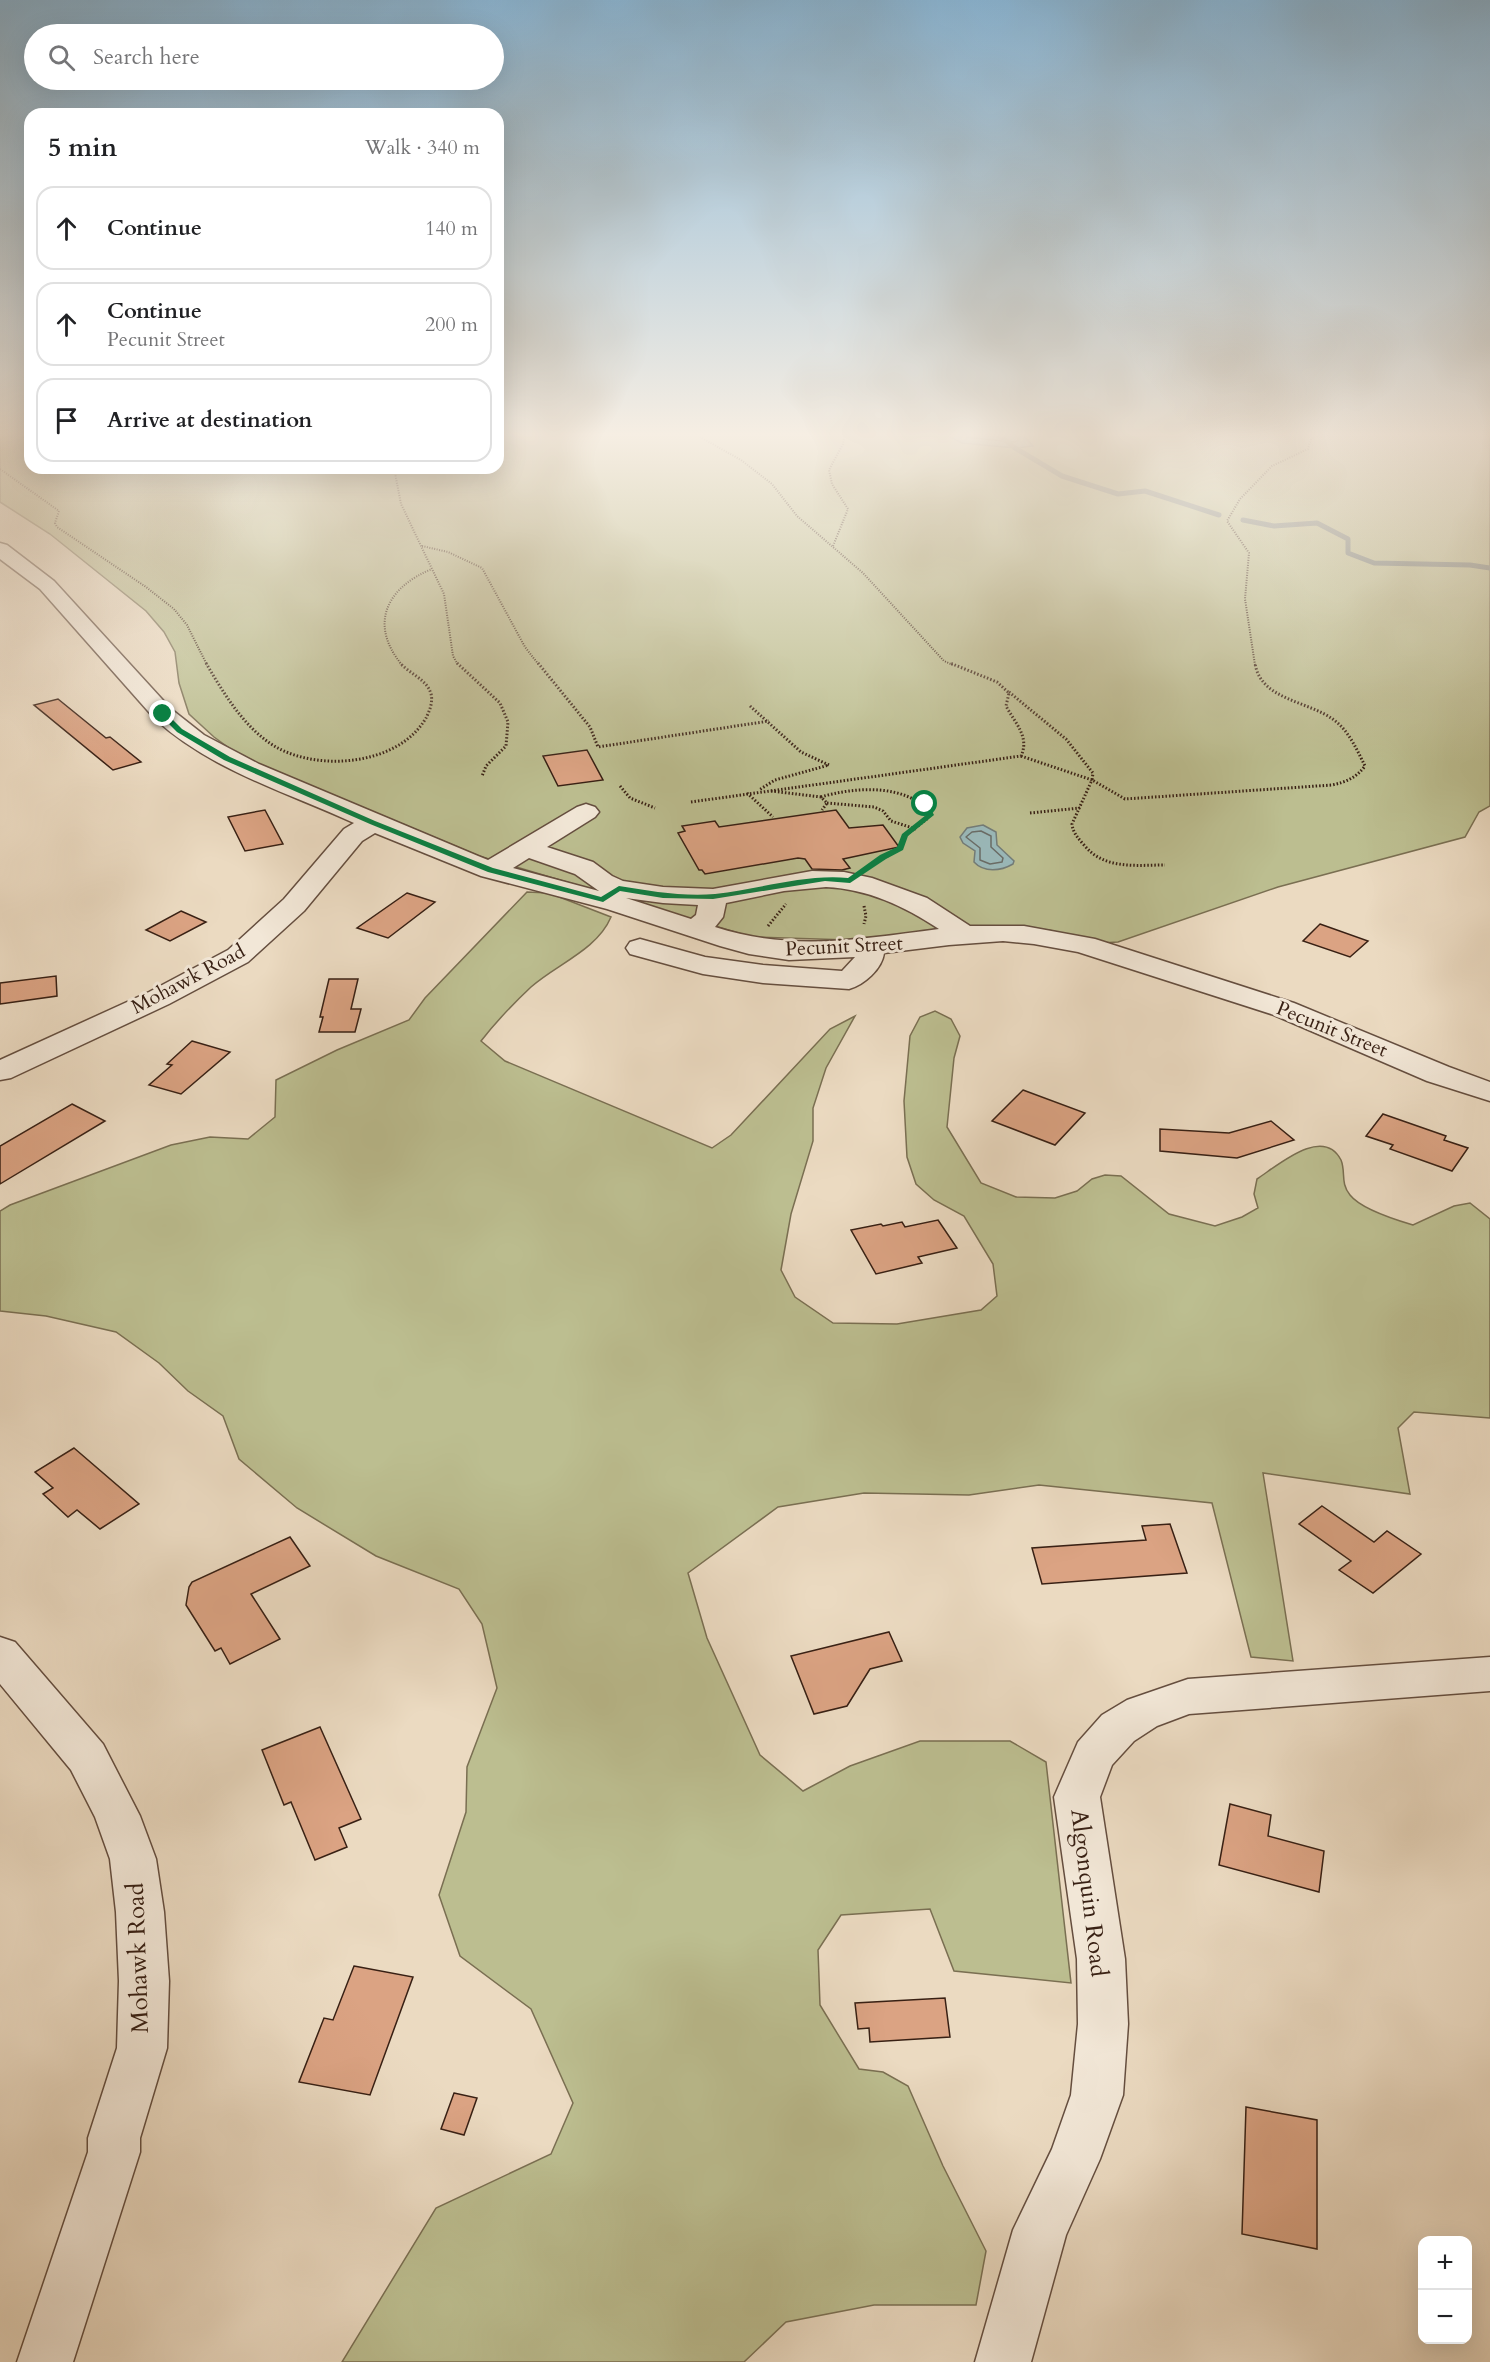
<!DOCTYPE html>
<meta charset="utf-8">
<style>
:root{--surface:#fff;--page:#f2f2f2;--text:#202124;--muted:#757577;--line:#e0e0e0}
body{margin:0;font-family:Cardo,serif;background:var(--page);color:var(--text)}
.controls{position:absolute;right:18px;bottom:18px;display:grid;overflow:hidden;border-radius:12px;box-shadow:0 6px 24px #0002}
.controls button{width:54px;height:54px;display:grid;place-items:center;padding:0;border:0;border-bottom:2px solid var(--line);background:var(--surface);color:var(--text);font:30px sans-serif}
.stop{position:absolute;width:18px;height:18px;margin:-14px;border:4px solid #0b8043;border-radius:50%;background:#fff}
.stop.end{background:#0b8043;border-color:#fff;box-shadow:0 2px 6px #0008}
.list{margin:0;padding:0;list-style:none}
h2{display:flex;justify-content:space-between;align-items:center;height:78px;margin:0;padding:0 24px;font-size:26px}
h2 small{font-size:20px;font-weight:400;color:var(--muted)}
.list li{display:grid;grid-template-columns:39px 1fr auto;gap:18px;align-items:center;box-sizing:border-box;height:84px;margin:0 12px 12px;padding:0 12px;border:2px solid var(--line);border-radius:18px}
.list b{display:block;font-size:22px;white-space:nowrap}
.list p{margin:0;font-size:20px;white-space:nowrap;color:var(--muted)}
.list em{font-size:20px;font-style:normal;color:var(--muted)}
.icon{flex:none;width:33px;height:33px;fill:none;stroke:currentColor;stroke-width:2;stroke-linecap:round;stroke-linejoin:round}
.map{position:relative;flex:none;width:1490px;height:2362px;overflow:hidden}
.search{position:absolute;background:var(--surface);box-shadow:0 6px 24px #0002;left:24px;top:24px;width:480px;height:66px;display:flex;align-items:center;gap:15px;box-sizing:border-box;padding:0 21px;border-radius:33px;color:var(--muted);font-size:22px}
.panel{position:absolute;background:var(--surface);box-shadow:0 6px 24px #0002;left:24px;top:108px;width:480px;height:366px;border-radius:18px}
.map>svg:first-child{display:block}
.green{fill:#bcbe90;stroke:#7a6f52;stroke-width:1.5}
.water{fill:#9ab9ba;stroke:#737c78;stroke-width:1.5}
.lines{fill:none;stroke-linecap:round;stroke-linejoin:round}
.shore{stroke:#696c67;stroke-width:1.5}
.stream{stroke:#737c78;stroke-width:5}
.building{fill:#dba383;stroke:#382014;stroke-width:1.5}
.minor-casing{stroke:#654e3f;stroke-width:3}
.path-far1{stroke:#382014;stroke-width:2;stroke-dasharray:1 1.5;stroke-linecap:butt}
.path{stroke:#382014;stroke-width:3;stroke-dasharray:1.5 2;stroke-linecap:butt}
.minor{fill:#f2e7d7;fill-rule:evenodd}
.route{fill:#0b8043}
.labels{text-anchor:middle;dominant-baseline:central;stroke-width:6;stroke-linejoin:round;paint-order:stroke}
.street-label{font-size:20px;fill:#382014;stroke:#f2e7d7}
.near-street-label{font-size:24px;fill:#382014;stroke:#f2e7d7}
</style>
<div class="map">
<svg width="1490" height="2362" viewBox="0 0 1490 2362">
<rect width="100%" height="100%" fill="#ebdac1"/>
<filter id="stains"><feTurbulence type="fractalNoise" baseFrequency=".00333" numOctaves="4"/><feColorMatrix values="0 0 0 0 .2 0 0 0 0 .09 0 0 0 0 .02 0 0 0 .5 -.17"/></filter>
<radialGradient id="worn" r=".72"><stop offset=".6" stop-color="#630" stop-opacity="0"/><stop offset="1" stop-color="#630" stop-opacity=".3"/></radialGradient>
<g class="green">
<path d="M0 432H30V468H498V432H1490V806L1479 812 1465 837 1278 887 1118 942 1101 943 1049 930 999 926 849 940 752 937 479 856 254 762 236 753 214 737 189 714 179 683 175 652 164 632 146 611 50 534 0 502Z"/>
<path d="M527 892 549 893 611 917C597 950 557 964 531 987 514 1003 495 1023 481 1041L505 1061 712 1148 731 1135 830 1029 855 1016 826 1068 813 1108V1141L791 1214 781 1270 795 1297 833 1323 897 1324 981 1310 997 1296 993 1264 964 1216 934 1200 916 1184 907 1157 904 1101 910 1036 920 1017 935 1011 951 1019 960 1036 954 1058 947 1127 981 1183 1016 1197 1055 1198 1077 1191 1092 1179 1105 1175 1121 1176 1169 1214 1215 1226 1242 1217 1258 1208 1254 1194 1257 1179C1277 1166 1323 1125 1341 1160 1346 1172 1340 1183 1350 1195 1361 1209 1396 1220 1413 1225L1454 1206 1470 1203 1490 1219V1418L1414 1412 1398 1428 1410 1494 1263 1473 1293 1661 1251 1657 1212 1503 1039 1485 969 1495 864 1493 778 1507 688 1573 707 1638 760 1755 803 1791 850 1766 920 1741H1010L1046 1762 1071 1983 954 1971 930 1909 841 1915 818 1950 820 2005 859 2069 883 2072 908 2086 943 2166 986 2251 976 2305H874L786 2322 744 2362H342L436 2208 551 2154 573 2103 531 2009 460 1956 439 1895 466 1812 467 1767 497 1688 482 1624 459 1589 376 1556 297 1508 239 1459 223 1416 188 1391 159 1363 116 1332 46 1316 0 1311V1211L10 1205 171 1145 210 1137 248 1139 275 1117 276 1080 337 1050 409 1020 425 998Z"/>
</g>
<g class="water">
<path d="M940 432H1020L1033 446 1015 448 962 443Z"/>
<path d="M983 825 996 832 997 845 1014 861 1013 864C1001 871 984 873 974 862L975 851 963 843 960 837 967 828Z"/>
</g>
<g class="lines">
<g class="shore">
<path d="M951 432 963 437 1015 442 1018 440 1017 432"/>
<path d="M981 831 991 836V847L1003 858 1002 862 990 864 980 860V848L966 837 972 832Z"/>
</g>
<g class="stream">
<path d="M995 432 1015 448 1062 476 1118 494 1145 491 1219 515"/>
<path d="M1243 520 1274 526 1317 523 1348 539V553L1374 563 1470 565 1490 568"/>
</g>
</g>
<g class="building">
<path d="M58 699 106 738 110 737 141 762 113 770 34 705Z"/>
<path d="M587 750 603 780 558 786 543 756Z"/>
<path d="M265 810 283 844 245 851 228 817Z"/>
<path d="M836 810 849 828 883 825 899 847 843 859 850 868 842 870 812 869 805 859 798 858 705 874 702 870H699L678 833 685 831 682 826 715 821 719 827Z"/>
<path d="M407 893 435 902 388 938 357 928Z"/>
<path d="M181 911 206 922 170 941 146 930Z"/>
<path d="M1320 924 1368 941 1350 957 1303 941Z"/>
<path d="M56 976 57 996 0 1004V983Z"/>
<path d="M329 979H358L351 1009H361L355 1032H319L323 1017H320Z"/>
<path d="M192 1041 230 1052 181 1094 149 1085 172 1065 167 1064Z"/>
<path d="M1023 1090 1085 1113 1055 1145 992 1121Z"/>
<path d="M72 1104 105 1121 0 1184V1146Z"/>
<path d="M1383 1114 1446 1136 1444 1140 1468 1148 1452 1171 1390 1149 1393 1145 1366 1136Z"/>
<path d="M1271 1121 1294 1140 1237 1158 1160 1151V1129L1229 1133Z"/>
<path d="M938 1220 957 1248 918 1257 922 1263 876 1274 851 1230 881 1224 883 1226 902 1222 905 1227Z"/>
<path d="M74 1448 139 1504 100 1529 77 1510 68 1517 43 1494 53 1488 35 1472Z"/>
<path d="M1322 1506 1374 1542 1387 1531 1421 1554 1373 1593 1339 1570 1351 1561 1299 1524Z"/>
<path d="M1170 1524 1187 1573 1042 1584 1032 1548 1146 1540 1142 1526Z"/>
<path d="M290 1537 310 1566 251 1594 280 1639 230 1664 221 1648 215 1651 186 1605 189 1587 192 1582Z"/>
<path d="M889 1632 902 1661 870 1669 847 1706 814 1714 791 1656Z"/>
<path d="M320 1727 361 1819 339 1828 347 1847 315 1860 291 1802 284 1805 262 1750Z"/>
<path d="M1230 1804 1271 1815 1268 1836 1324 1851 1319 1892 1219 1865Z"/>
<path d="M354 1966 413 1977 370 2095 299 2082 324 2018 333 2020Z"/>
<path d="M945 1998 950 2037 870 2042 869 2028 858 2029 855 2003Z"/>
<path d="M454 2093 477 2098 464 2135 441 2129Z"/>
<path d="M1246 2107 1317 2120V2249L1242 2234Z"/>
</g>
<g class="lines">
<defs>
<g id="minor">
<path d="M0 543 7 545 54 581 171 709 204 735 259 764 478 856 488 860 577 807 586 804 595 807 599 812 595 817 547 847 593 862 612 876 623 881 663 887 713 889 812 871 844 872 872 878 927 898 970 926H1024L1095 939 1294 1003 1449 1067 1490 1082V1101L1427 1081 1274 1015 1078 952 1034 944 1003 941 949 945 884 953C882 969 864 985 849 989L763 983 703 974 630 954 626 948 630 942 640 939 705 957 763 965 842 971 855 957 789 960 749 954 720 946 607 909 481 876 375 833 362 841 304 911 248 962 169 1004 11 1078 0 1080V1060L149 992 228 950 284 899 344 829 354 823C286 792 211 770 155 719L40 589 0 559ZM529 858 575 874 599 891 513 868ZM826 887C868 889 904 906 939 929 861 939 792 952 715 927L723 917 726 903 784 891ZM626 898 663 903 698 905 696 915 691 919Z"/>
<path d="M0 1637 15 1642 103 1744 140 1816 156 1859 164 1912 169 1981 167 2048 140 2138V2152L73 2362H17L88 2152V2138L117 2048 119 1981 116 1912 110 1859 95 1817 71 1770 0 1684Z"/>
<path d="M1490 1657V1691L1189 1714 1157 1726 1134 1741 1112 1765 1100 1797 1125 1959 1128 2024 1123 2095 1100 2159 1066 2235 1031 2362H975L1013 2230 1052 2149 1071 2095 1078 2024 1077 1959 1054 1797 1078 1742 1102 1715 1127 1700 1188 1679Z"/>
</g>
</defs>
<use href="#minor" class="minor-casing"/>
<g class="path-far1">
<path d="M691 432 741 460 772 484 797 516 863 573 944 661 953 665"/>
<path d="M394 468 401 504 444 594 453 656 458 665"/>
<path d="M0 469 59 511 55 523 57 527 146 587 174 609 187 625 207 665"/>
<path d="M422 546 448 552 482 568 525 647 539 665"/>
<path d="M833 546 848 509 832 484 829 470 843 444 845 432"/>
<path d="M402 665C368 624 387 587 432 569"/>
<path d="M1255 665 1245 599 1249 553 1227 521 1240 499 1272 466 1308 449 1311 439 1315 437 1345 432"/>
</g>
<g class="path">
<path d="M206 663C224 694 245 729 276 747 320 772 399 765 426 718 430 710 434 700 430 691 425 679 409 673 400 663"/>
<path d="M457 663 500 703 508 722 506 746 486 766 482 776"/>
<path d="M538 663 590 727 598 747 769 721"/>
<path d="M1009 692 1066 739 1093 773 1092 780 1125 799 1332 785C1346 782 1356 778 1365 766 1357 750 1349 731 1334 720 1309 701 1260 700 1255 663"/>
<path d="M750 706 801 752 829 765 775 780 759 790"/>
<path d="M1021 756 1092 780 1072 824C1073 833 1078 838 1084 845 1104 870 1136 865 1165 865"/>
<path d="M620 786 630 798 655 808"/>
<path d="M771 791 821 797 827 803 822 810"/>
<path d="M747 793 773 817"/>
<path d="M821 797C854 787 906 783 930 813L928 818 905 836 900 849 873 864"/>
<path d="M691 802 1021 756C1030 737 1015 723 1006 706L1009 693 997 682 950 663"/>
<path d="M827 803 874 807 883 811 891 821 916 829"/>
<path d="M1030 813 1080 808"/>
<path d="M864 906 866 916 864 924"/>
<path d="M768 926 786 904"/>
</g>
<use href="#minor" class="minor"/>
</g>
<linearGradient id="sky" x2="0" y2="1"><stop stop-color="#89b6d6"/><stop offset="0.57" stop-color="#f6eee3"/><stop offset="1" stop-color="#f6eee3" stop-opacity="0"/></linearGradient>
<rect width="1490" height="763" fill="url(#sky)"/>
<path class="route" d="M161 713H166L182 729 230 757 375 821 493 868 601 897 619 886C650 891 684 897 715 894 760 889 804 874 848 878L880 855 897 847 902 834 926 815 923 803H928L934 815 908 836 903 850 886 859 850 883 825 881 713 899 663 898 620 891 603 902 488 872 370 824 224 760 177 732 161 716Z"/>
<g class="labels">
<g class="street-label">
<text transform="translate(844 946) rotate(-3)">Pecunit Street</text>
<text transform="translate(188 979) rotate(-28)">Mohawk Road</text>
<text transform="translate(1332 1029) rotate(22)">Pecunit Street</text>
</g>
<g class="near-street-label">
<text transform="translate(1089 1893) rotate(83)">Algonquin Road</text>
<text transform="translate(138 1958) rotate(-92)">Mohawk Road</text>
</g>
</g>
<rect width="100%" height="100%" filter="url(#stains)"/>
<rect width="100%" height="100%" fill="url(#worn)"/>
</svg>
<div class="controls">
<button>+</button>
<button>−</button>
</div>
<div class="stop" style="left:925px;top:804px"></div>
<div class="stop end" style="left:163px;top:714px"></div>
<div class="search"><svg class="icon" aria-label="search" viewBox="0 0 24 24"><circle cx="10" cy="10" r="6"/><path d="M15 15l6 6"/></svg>Search here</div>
<section class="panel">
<h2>5 min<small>Walk · 340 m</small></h2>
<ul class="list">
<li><svg class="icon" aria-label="ahead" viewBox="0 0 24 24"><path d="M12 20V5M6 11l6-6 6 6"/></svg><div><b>Continue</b></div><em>140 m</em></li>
<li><svg class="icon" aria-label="ahead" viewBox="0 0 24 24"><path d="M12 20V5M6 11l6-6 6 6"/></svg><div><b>Continue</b><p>Pecunit Street</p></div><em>200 m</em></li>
<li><svg class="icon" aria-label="arrive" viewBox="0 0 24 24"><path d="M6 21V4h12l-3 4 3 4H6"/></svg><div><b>Arrive at destination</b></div></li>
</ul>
</section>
</div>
